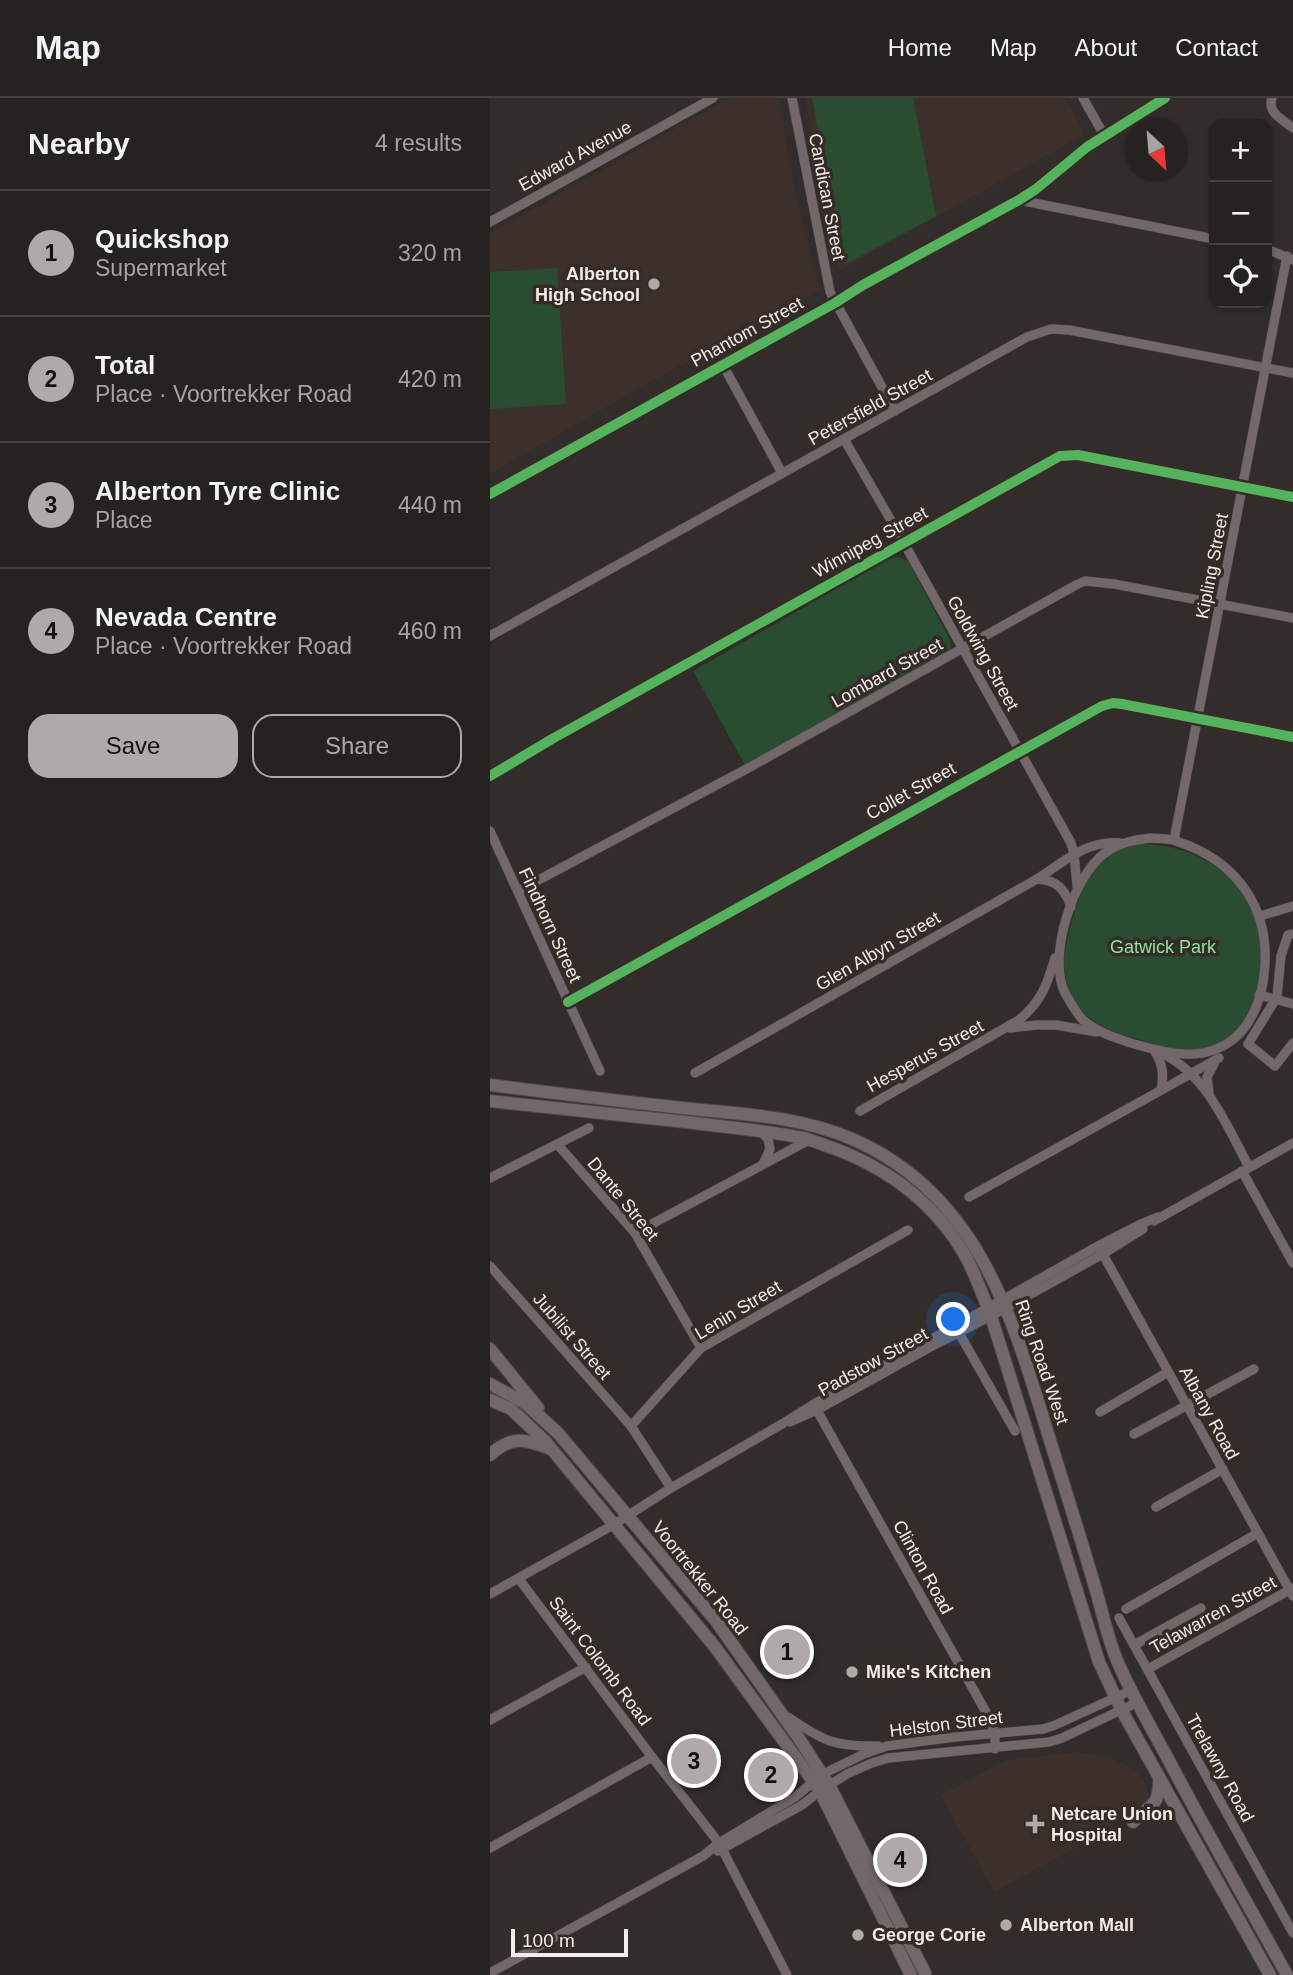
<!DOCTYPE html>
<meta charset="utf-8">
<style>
:root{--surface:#262220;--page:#2e2a29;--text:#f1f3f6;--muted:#a4a4a5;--line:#423f3e;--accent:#afa9a7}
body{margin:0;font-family:Arial,sans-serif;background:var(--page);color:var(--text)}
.controls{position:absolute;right:21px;top:21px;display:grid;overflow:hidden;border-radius:14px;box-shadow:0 2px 5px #0004}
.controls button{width:63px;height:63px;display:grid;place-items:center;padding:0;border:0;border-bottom:2px solid var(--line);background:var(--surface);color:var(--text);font:35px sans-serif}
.compass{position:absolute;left:635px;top:21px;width:63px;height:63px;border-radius:50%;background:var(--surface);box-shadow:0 2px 5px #0004;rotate:154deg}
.scale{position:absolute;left:21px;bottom:18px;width:117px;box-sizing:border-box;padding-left:7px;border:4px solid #f2ecea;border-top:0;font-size:19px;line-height:24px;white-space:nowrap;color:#f2ecea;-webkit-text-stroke:5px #352c28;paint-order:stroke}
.you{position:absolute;left:464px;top:1222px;width:24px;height:24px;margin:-18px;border:5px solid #fff;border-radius:50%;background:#1a73e8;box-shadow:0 0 0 10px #1a73e833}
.badge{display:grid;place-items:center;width:46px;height:46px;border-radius:50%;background:var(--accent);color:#111;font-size:23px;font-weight:700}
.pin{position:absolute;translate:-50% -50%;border:4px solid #fff;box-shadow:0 2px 7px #0006}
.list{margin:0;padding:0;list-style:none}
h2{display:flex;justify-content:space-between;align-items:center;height:91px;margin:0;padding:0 28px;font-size:30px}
h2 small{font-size:23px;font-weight:400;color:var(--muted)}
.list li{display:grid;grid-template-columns:46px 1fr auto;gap:21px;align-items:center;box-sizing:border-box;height:126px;padding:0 28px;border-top:2px solid var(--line)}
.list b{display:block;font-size:26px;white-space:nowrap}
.list p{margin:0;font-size:23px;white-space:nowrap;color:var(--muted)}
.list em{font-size:23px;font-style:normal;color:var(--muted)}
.actions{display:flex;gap:14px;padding:21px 28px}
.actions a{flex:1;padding:16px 0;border:2px solid var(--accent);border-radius:21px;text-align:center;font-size:24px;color:var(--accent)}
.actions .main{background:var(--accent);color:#111}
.icon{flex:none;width:38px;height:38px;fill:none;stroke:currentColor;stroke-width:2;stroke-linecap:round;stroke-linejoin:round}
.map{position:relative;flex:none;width:803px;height:1877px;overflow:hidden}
header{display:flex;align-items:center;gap:42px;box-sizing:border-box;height:98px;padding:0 35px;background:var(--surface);border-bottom:2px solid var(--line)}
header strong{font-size:33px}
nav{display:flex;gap:38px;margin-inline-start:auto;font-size:24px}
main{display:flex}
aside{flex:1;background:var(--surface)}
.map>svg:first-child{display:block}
.built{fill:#3d302a}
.green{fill:#2a4d32}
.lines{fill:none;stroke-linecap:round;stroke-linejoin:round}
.minor-casing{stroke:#4c4947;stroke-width:10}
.major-casing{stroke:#4c4947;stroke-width:14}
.minor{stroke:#726769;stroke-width:9}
.major{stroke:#736869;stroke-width:12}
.cycleway-casing{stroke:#352c28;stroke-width:15}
.cycleway{stroke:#56b35d;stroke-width:10}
.poi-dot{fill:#afa9a7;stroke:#352c28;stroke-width:2.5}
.labels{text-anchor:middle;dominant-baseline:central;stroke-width:7;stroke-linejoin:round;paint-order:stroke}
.street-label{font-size:18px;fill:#f2ecea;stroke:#352c28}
.poi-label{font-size:18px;font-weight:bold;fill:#f2ecea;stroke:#352c28;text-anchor:start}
.park-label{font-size:18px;fill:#8ae49e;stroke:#352c28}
</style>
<header>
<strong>Map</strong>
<nav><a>Home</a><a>Map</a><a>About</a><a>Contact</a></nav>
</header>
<main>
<aside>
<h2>Nearby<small>4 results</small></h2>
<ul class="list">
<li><span class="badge">1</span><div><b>Quickshop</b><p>Supermarket</p></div><em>320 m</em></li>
<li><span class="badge">2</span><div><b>Total</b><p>Place · Voortrekker Road</p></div><em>420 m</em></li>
<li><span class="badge">3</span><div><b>Alberton Tyre Clinic</b><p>Place</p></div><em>440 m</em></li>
<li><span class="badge">4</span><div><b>Nevada Centre</b><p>Place · Voortrekker Road</p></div><em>460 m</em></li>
</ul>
<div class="actions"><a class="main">Save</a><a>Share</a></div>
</aside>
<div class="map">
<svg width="803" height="1877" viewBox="0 0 803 1877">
<rect width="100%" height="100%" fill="#322d2b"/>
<g class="built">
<path d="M239 0H289L302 79 326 178 331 193 154 287 0 376V135Z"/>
<path d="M315 0H575L595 36 349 173Z"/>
<path d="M587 1654 619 1660 634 1666 644 1672 656 1686 659 1704 656 1708 600 1739 587 1749 504 1794 451 1697 514 1663Z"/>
</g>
<g class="green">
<path d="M322 0H423L446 118 354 167Z"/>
<path d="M67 170 76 306 0 311V174Z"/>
<path d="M407 459 418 463 460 542 461 550 459 555 255 667 203 573 400 460Z"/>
<path d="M651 746C724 747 780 799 770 875 768 891 765 907 756 920 742 944 712 959 683 952 672 950 660 944 648 941 624 934 600 927 585 905 569 880 574 851 582 823 594 785 605 752 651 746Z"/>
</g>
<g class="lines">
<defs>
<g id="minor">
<path d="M302 0 340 194 405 313"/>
<path d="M593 0 614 37"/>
<path d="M782 0C777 15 792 21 803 30"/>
<path d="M529 102 724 141"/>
<path d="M0 124 223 0"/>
<path d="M777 151 803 162"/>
<path d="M233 267 292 375"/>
<path d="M354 341 414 445 581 745 584 755 587 788"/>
<path d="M0 396 345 205 373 187 529 102 546 91 597 49 675 0"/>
<path d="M0 538 537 239 561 231 579 232 803 275"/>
<path d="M0 678 62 641 570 358 588 357 803 399"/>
<path d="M0 733 110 973"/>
<path d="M660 740C668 741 679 740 686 743 748 763 782 812 774 877 772 897 764 920 750 935 719 967 678 956 641 945 623 939 607 934 593 922 586 915 580 904 575 895 557 859 583 778 615 755 629 745 643 742 660 740Z"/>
<path d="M684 742 797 158"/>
<path d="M547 781C567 782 575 791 581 809"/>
<path d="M28 793 262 668 586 487 595 483 624 486 803 520"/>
<path d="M770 818 803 808"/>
<path d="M803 836 798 837 791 858 787 899 758 946 785 968 803 945"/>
<path d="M769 897 803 906"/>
<path d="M78 904 612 608 623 605 632 606 803 639"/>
<path d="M520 930 547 927H566L607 934"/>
<path d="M664 952C673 966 674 976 671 992"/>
<path d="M677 958C718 980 738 1030 759 1069"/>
<path d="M205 975 547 781C574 764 596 742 630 745"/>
<path d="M719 995 717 979 724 966"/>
<path d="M370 1013 529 922C551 904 557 887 565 860"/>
<path d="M271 1034 278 1041 280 1051 274 1064"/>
<path d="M68 1047 145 1135 211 1250"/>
<path d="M752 1073 803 1165"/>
<path d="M0 1080 99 1030"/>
<path d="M479 1099 729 960"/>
<path d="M664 1123 803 1045"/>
<path d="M145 1135 319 1042"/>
<path d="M610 1151 803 1498"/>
<path d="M0 1168 141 1328 181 1390"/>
<path d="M469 1235 525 1333"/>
<path d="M324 1307 501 1623 505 1636V1651"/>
<path d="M610 1314 678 1274"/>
<path d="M300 1324 327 1312 444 1247 501 1218 613 1156 653 1131"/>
<path d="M141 1328 211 1250 418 1132"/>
<path d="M644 1336 764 1271"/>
<path d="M666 1409 733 1371"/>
<path d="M29 1481 162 1659 229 1745 297 1877"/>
<path d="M0 1496 123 1427 181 1390 292 1326 324 1306 498 1210 608 1148 651 1126 668 1119"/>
<path d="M636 1511 768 1435"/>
<path d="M629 1520 803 1835"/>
<path d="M644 1547 711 1510"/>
<path d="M658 1571 803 1490"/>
<path d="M298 1619C333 1643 345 1649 388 1648"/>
<path d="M0 1622 96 1569"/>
<path d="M0 1750 162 1659"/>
<path d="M228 1753 312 1707 330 1693 357 1676 382 1665 398 1660 559 1644 572 1640 648 1604"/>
<path d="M0 1875 213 1758 229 1745 305 1699 333 1676 374 1656 397 1648 465 1639 553 1631 563 1628 642 1592"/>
</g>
<g id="major">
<path d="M0 987C64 995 128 1003 192 1010 249 1016 310 1018 362 1041 487 1095 522 1217 558 1336 574 1387 590 1438 605 1489 612 1513 617 1537 626 1560 640 1594 660 1627 678 1661 716 1733 757 1805 797 1877"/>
<path d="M0 1003C66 1010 131 1017 196 1024 235 1029 274 1032 313 1040 323 1042 333 1047 343 1050 399 1071 446 1106 476 1159 486 1178 493 1198 501 1218L609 1564 632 1613 780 1877"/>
<path d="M0 1251 48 1310"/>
<path d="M0 1286 35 1305 68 1335 226 1523 308 1639 339 1687 435 1875"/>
<path d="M0 1302 21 1311 55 1343 225 1549 320 1679 330 1693 421 1877"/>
<path d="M0 1357C22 1337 35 1341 61 1351"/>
<path d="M643 1724C661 1705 670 1710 669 1679"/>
</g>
</defs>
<use href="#minor" class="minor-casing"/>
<use href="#major" class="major-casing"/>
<use href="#minor" class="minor"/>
<use href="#major" class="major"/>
<defs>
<g id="cycleway">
<path d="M0 396 345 205 373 187 529 102 546 91 597 49 675 0"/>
<path d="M0 678 62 641 570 358 588 357 803 399"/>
<path d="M78 904 612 608 623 605 632 606 803 639"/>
</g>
</defs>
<use href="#cycleway" class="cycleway-casing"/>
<use href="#cycleway" class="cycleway"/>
</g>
<g class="poi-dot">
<circle cx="164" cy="186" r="7"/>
<circle cx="362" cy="1574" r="7"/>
<path d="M541.5 1715.5h7v7h7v7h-7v7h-7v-7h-7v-7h7z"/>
<circle cx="516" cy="1827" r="7"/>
<circle cx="368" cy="1837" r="7"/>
</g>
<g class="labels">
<g class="street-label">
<text transform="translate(85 58) rotate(-29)">Edward Avenue</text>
<text transform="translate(337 99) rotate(79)">Candican Street</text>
<text transform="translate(257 234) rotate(-29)">Phantom Street</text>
<text transform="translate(380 309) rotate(-29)">Petersfield Street</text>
<text transform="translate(380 444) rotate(-29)">Winnipeg Street</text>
<text transform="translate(722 468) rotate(-79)">Kipling Street</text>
<text transform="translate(493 555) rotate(61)">Goldwing Street</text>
<text transform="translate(397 575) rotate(-29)">Lombard Street</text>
<text transform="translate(421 693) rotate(-29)">Collet Street</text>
<text transform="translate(60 827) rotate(65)">Findhorn Street</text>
<text transform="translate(388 853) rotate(-30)">Glen Albyn Street</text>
<text transform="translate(435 958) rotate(-29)">Hesperus Street</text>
<text transform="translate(133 1101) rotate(51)">Dante Street</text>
<text transform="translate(248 1212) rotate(-31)">Lenin Street</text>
<text transform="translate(82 1238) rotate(49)">Jubilist Street</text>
<text transform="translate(383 1264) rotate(-29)">Padstow Street</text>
<text transform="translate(552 1264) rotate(71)">Ring Road West</text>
<text transform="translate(719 1315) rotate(61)">Albany Road</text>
<text transform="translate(433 1469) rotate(61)">Clinton Road</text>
<text transform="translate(210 1480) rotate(51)">Voortrekker Road</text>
<text transform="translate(723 1517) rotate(-29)">Telawarren Street</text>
<text transform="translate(110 1563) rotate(53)">Saint Colomb Road</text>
<text transform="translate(456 1626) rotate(-7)">Helston Street</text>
<text transform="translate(730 1670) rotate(61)">Trelawny Road</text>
</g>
<g class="poi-label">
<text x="150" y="176" text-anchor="end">Alberton<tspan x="150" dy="21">High School</tspan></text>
<text x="376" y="1574">Mike's Kitchen</text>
<text x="561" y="1716">Netcare Union<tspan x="561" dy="21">Hospital</tspan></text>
<text x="530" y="1827">Alberton Mall</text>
<text x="382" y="1837">George Corie</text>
</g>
<g class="park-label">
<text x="673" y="849">Gatwick Park</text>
</g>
</g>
</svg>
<div class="controls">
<button>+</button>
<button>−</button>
<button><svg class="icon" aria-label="locate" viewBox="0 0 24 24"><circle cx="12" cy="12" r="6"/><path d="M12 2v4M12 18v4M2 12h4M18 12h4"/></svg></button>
</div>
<svg class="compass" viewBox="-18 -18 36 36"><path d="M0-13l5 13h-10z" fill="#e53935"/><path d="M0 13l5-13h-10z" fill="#a4a4a5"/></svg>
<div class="scale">100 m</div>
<div class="you"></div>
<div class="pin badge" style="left:297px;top:1554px">1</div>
<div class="pin badge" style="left:281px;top:1677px">2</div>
<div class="pin badge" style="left:204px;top:1663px">3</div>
<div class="pin badge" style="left:410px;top:1762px">4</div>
</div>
</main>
